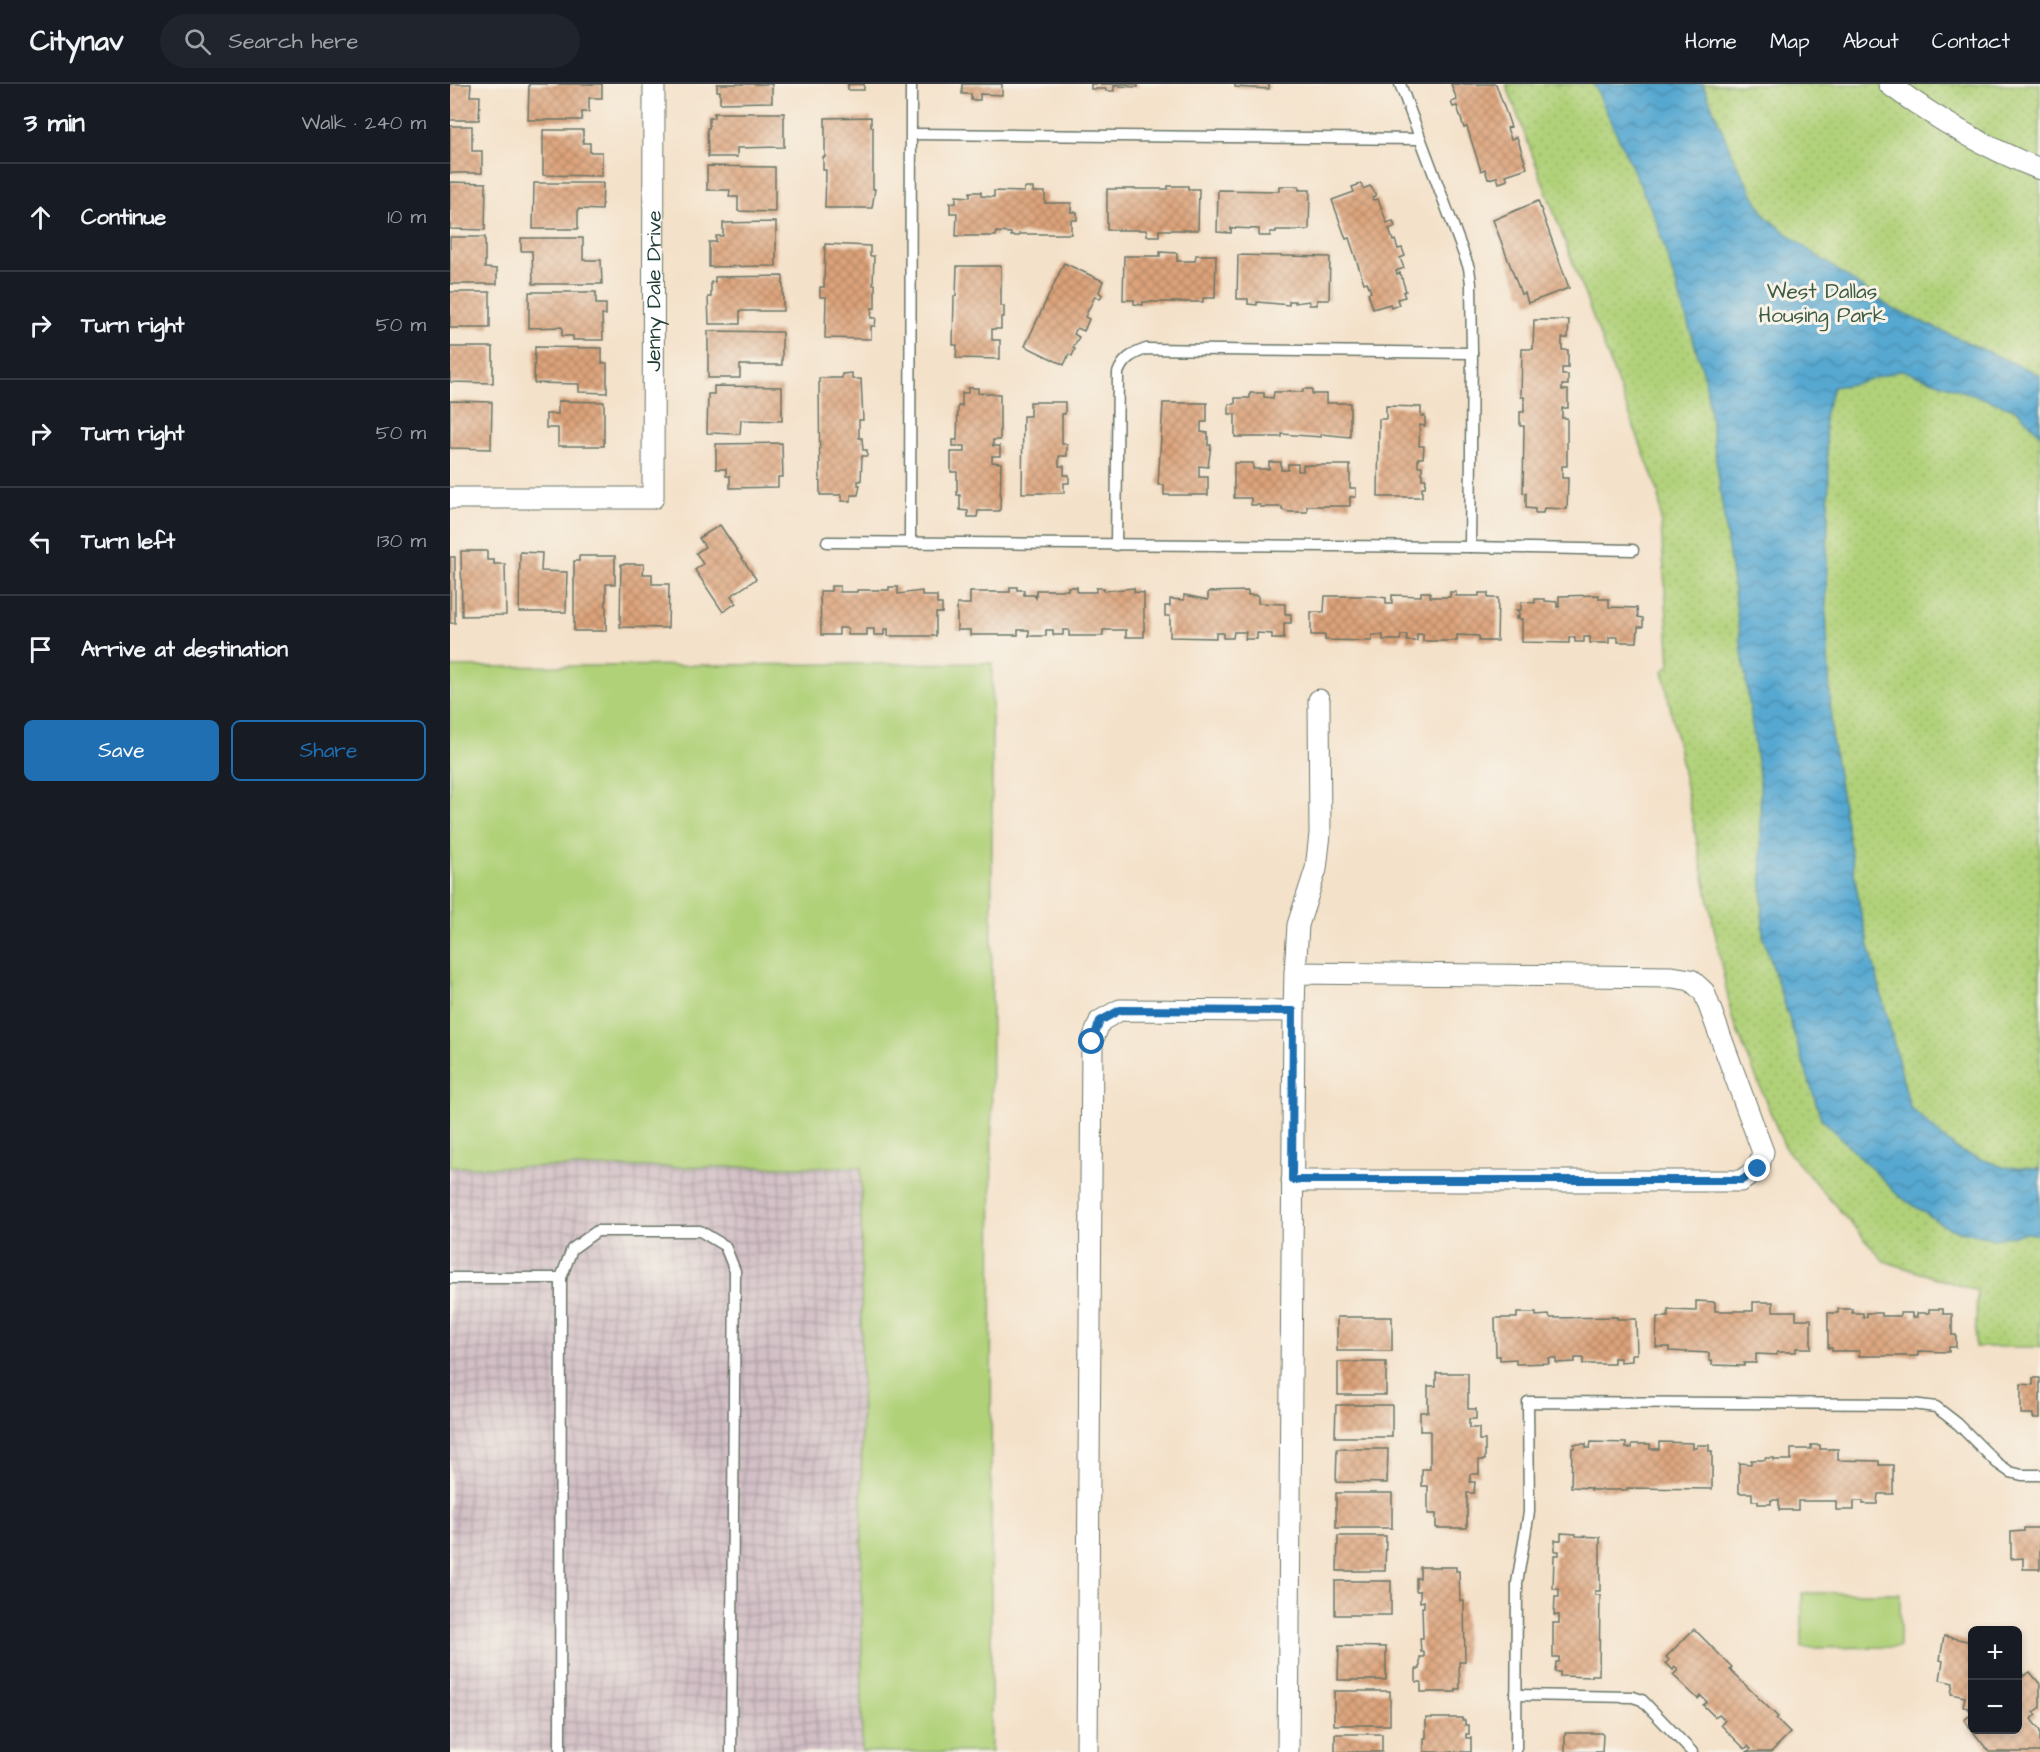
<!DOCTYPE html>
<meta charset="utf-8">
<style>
:root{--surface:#171b24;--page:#20242c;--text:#f1f3f6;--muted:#9ea1a6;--line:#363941;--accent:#1f6fb2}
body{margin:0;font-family:"Architects Daughter",sans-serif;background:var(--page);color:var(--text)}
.controls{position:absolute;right:18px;bottom:18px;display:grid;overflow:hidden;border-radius:9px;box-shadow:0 3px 9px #0003}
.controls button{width:54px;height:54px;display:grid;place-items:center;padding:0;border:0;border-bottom:2px solid var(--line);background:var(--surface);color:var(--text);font:30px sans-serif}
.stop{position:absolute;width:18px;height:18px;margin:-14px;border:4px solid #1f6fb2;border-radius:50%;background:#fff}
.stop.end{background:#1f6fb2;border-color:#fff;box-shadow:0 2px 6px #0008}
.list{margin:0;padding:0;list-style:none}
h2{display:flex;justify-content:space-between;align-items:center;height:78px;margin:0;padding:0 24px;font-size:26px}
h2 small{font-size:20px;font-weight:400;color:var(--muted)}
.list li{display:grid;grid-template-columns:39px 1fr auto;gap:18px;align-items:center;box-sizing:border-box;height:108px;padding:0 24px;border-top:2px solid var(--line)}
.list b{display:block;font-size:22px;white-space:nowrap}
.list em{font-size:20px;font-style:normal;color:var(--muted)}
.actions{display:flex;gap:12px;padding:18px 24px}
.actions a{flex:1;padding:14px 0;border:2px solid var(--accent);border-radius:9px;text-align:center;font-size:21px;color:var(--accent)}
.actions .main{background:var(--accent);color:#fff}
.icon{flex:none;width:33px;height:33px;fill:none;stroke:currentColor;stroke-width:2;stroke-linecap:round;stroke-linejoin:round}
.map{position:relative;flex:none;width:1590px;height:1668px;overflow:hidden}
header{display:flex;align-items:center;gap:36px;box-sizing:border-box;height:84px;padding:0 30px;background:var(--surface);border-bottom:2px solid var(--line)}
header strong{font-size:28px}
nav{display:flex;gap:33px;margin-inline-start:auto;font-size:21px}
.search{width:420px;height:54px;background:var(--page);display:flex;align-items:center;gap:15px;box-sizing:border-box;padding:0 21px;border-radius:33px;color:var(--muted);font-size:22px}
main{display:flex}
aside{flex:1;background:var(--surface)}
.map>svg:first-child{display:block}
.industrial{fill:url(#industrial-grid)}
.grass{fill:#b1d179;stroke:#688756;stroke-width:1.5}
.park{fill:url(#park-dots);stroke:#688756;stroke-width:1.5}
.water{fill:url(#water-waves);stroke:#3a7282;stroke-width:1.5}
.building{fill:url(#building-cross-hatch)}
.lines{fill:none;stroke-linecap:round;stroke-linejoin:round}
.service-casing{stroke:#6a7668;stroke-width:13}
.minor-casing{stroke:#6a7668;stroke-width:23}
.service{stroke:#fff;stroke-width:10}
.minor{stroke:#fff;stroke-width:21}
.route{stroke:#1f6fb2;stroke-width:8}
.labels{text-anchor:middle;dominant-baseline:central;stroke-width:6;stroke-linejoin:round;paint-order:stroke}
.street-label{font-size:21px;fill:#1f3d34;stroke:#f7f3e8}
.park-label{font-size:21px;fill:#3c5b42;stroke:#f7f3e8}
</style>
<header>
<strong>Citynav</strong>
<div class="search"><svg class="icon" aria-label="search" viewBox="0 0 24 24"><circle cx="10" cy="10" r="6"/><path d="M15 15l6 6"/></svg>Search here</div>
<nav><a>Home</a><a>Map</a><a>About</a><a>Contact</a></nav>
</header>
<main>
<aside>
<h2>3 min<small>Walk · 240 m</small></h2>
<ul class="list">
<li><svg class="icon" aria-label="ahead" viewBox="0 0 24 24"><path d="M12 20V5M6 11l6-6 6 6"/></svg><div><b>Continue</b></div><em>10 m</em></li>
<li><svg class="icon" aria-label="right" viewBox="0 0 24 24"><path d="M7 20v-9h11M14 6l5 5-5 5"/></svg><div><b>Turn right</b></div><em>50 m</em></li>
<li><svg class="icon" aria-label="right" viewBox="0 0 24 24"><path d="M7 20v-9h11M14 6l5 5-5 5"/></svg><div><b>Turn right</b></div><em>50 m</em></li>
<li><svg class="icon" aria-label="left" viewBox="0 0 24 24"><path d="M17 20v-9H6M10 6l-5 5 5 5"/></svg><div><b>Turn left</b></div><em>130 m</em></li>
<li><svg class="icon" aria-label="arrive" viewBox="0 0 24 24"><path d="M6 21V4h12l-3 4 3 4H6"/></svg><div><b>Arrive at destination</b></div></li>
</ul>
<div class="actions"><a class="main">Save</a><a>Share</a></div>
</aside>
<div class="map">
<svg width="1590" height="1668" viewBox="0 0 1590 1668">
<defs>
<pattern id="industrial-grid" width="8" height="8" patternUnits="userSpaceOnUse" patternTransform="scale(1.5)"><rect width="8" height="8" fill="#d2bec5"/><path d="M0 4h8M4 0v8" fill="none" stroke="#aa9ca1"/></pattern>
<pattern id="park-dots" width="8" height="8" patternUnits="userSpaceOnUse" patternTransform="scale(1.5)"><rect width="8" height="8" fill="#b1d179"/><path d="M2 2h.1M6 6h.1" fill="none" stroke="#98b469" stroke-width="1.8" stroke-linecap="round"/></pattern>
<pattern id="water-waves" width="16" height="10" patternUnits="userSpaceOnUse" patternTransform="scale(1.5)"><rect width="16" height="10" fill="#56a8d1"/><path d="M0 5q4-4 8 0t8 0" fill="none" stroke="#478aaa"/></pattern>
<pattern id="building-cross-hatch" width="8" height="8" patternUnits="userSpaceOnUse" patternTransform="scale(1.5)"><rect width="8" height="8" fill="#dda37a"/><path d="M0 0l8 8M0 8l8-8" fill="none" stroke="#b38665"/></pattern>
</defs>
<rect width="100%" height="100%" fill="#f7f3e8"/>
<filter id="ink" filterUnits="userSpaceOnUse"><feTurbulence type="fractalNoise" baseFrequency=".0167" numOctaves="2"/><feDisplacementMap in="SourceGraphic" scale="12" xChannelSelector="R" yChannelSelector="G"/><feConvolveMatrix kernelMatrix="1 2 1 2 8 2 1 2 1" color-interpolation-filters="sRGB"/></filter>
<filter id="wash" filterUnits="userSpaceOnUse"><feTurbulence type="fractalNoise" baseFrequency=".008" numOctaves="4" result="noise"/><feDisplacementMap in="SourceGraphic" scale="24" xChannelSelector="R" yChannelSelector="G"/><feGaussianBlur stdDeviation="1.35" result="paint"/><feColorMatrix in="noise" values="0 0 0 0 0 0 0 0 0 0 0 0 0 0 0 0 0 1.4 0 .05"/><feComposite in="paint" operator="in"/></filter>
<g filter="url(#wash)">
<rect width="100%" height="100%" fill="#f4e1c9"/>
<path class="industrial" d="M0 1083H411L412 1668H0Z"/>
<g class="grass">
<path d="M542 579 541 1668H412L411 1083H0V583Z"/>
<path d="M1352 1509H1450V1563L1352 1564Z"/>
</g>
<path class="park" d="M1056 0H1590V1263H1525L1527 1207 1434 1177 1335 1064 1282 934 1213 587 1220 581 1209 410Z"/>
<path class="water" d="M1144 0H1253L1284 75 1316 133 1356 164 1443 225 1590 291V350L1567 326 1452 286 1403 300 1383 303 1374 332 1379 392 1376 524 1382 654 1411 830 1460 1023 1507 1066 1553 1083 1590 1085V1151L1576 1149 1544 1155 1498 1144 1449 1112 1371 1034 1313 853 1310 700 1255 294 1206 136Z"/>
<g id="blocks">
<g class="building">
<path d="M0 0H21L20 12H30L29 36H0Z"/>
<path d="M79 0H152V14H139V28H132V36H78Z"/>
<path d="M267 0H322V18L270 19V7H267Z"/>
<rect x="398" y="0" width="16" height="6"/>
<path d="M512 0H552V11L530 10V16H521V10H512Z"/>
<path d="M641 0H688V3L664 2V7H656V5H641Z"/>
<path d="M785 0H819V5L785 3Z"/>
<path d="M1001 0H1046L1061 43 1057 44 1061 55 1067 53 1077 84 1056 91 1058 96 1049 99 1047 93 1038 95 1035 85 1031 87 1017 43 1014 44 1007 22 1003 23 1001 18 1007 16Z"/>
<path d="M264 29H334V63L287 64V73H258L257 44H259V34H264Z"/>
<path d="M421 33V43H423V105H425L422 124H375L376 86H373V73H375V34Z"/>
<path d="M0 42H22V67H32V89H0Z"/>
<path d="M93 46H133V59H140V68H152V92L93 91Z"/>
<path d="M257 82 325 83V128L288 127V113H279L280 106H257Z"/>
<path d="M0 98 36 99 35 146 0 145Z"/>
<path d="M84 99H153L152 126 128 125V145H83Z"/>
<path d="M911 100 913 105 920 102 924 107 926 112 922 113 923 116 928 115 937 139 943 137 945 143 939 145 943 157 945 156 948 165 952 164 955 172 950 174 954 184 946 187 947 190 950 189 956 207 953 208 955 213 947 215 949 221 941 224 940 220 923 225 918 209 921 208 917 198 914 199 899 154 896 155 882 116 904 108 902 103Z"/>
<path d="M718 102H738V105H749L748 146H709V152H697V146H657V105H718Z"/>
<path d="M829 102H849V106H860L859 146H826V148H820V152H809V145L781 144V149L767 148 768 106 829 107Z"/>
<path d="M574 104H583V108H595V119H621V128H627V136H621V150H569V152H561V149L546 148V152H506L507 129H500V119H506V112L520 113V108H531V112L544 113V107L574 108Z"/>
<path d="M1088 117 1119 204 1078 219 1075 209 1071 210 1043 136Z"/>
<path d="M326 138V182L259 183V158H266V152H273V139Z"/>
<path d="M0 153H35V184L47 185V200H0Z"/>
<path d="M71 154H133V176H151L152 200H83L82 167H71Z"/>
<path d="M375 160 420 162V172H424L423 200H425V224H422L421 234H426L425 242H421V255L375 254 376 213H370V203H374Z"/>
<path d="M710 168 727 169V177H745L746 171H766L765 214H753V218H693V221L684 220V216H673L674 172H710Z"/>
<path d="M788 171 880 173 879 216H867V221H859V217L845 219V217H839V221L807 218V221L798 220V215H787Z"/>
<path d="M614 179 653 197 649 208 652 211 650 215 645 212 635 233 639 235 634 247 627 244 624 250 629 253 623 264 625 265 622 272 619 270 614 281 575 262Z"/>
<path d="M507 182H551V222H554V233H551V245H542V256H550V275L506 274 507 261H503L504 212H506Z"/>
<path d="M333 192V227H290V240H259L258 213H261V198H265V193Z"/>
<rect x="0" y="208" width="40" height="36"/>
<path d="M79 208H146V220H156V231H152L153 256H123V252H112V243L79 244Z"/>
<path d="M1084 236H1119L1118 254H1112V266H1118V284H1112V291H1118V301H1112V306H1118V324H1112V334H1117V382H1112V394H1118L1117 425 1094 424 1093 429H1085V425L1076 424V409H1073L1074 342H1070V328H1074V313H1071L1072 265H1083Z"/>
<path d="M258 247 332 248V281H290V294H258Z"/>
<path d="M0 263H43V299L0 298Z"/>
<path d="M85 263 152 264V279H157V309L129 308V300L84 299Z"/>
<path d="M402 289V295H411L413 336H409V354H412L413 366H417V372H412L411 397H408V401H410L408 411H401V417H392V411H370L369 294H392V290Z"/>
<path d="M264 302 332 303V337L291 336 290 350 257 349 258 310H264Z"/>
<path d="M518 304H528V309L550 310V356H543V362H550V372H542V378L551 379 550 427H528L527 433H518V427L510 426V411H507V388H501V368H515V362H503V356H507L508 322H512V309H518Z"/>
<path d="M853 305H862V310H876V319H900V353L871 350V353L832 350V353H785V330H779V320H785V314H800V309H814V313L823 314 824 308H853Z"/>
<path d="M0 317 42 318 41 365 0 364Z"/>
<path d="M108 317 154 318V362H108V344H96V330H108Z"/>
<path d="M580 318H615V330H612V360H617V372H609V382H614V391H619V399H614V409H572L573 332H580Z"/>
<path d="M713 319H757V338H751V348L758 349V361H761L758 383 749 382V393H758V411H714V401H708Z"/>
<path d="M936 322 971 323V332H975V342L970 341 969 362H974L973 374H968V382H972V395H976L975 403H972V413H928L929 335H936Z"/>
<path d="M332 359 333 393H328V403L280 404V392H276V385H266V360Z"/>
<path d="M819 378H831V386H838V380H848V387H853V381H900V404H906V413H900V422H857V428H838L832 426V423H810V421H801V414H784V379H803V385H819Z"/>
<path d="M270 441 306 495 281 512 286 519 273 528 245 486 253 480 246 469 255 463 249 454Z"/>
<path d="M11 467H37V476H44V480H55L56 531 12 532Z"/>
<path d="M70 468 92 469 91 487 117 488 116 528H69Z"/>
<path d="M129 472H165V500H156V547H124V477H129Z"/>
<rect x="0" y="473" width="5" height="66"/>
<path d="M171 480H194L193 490H202V500H219L218 544 170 543Z"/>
<path d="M381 502H390V508H407V506H439V503H448V510L472 507V512H487V520H492V529H486V552H438V545H434V551H424V545H417V551H398V544H389V551H371L370 507H381Z"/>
<path d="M560 503H567V506H574V511H584L586 514V506H618V503H627V508H646V504H654V507L684 504V508L694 509V553H676V546H653V552H619V546H613V551H603V546H596V552H579V546H568V551H520V546H507V520H520V508H560Z"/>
<path d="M798 507V511H808V519L835 520V530H841V539H834V555H822V550L807 549V555H795L796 548H784L783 554H773V549H766V554L720 553V532H715V522H720V515L734 516V511L758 516V508Z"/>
<path d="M971 508H980V513H1000V508H1006V512H1029V509H1038V514H1048L1047 557H1029V552L1007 551V557H973V550H967V557H957V551H951L950 556H933V551H922V557L875 556V551H861V528H874L875 512H924L936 514V520H942V511L971 512Z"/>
<path d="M1149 511V515H1159V523L1187 524 1188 533 1193 534V543H1188L1187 558H1168V553H1159V559H1140V553H1134V558H1125V553H1119V559L1072 558V535H1066V532L1069 533V528L1066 526H1071V518L1085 519V515H1095V517L1107 518V523H1109V512Z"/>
<path d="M1246 1217 1265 1218V1227H1303V1218H1323V1227H1346V1235H1361V1264H1346V1268H1327V1271L1306 1270V1279H1294V1282L1262 1281V1277H1259V1269L1219 1267V1263H1206L1207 1233H1218V1226L1246 1227Z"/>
<path d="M1388 1225H1402V1229H1413V1233H1417V1229H1432V1232H1450V1229H1462V1233H1467V1229H1479V1225H1493V1230H1502V1251H1506V1263H1499V1268L1468 1267V1272H1409V1267H1382V1264H1378V1229H1388Z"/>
<path d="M1067 1229H1086V1232L1099 1231 1100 1234 1167 1233V1235H1186L1187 1270H1182V1277L1170 1278V1274H1164V1280H1133V1274H1125V1278L1106 1279V1274H1098L1099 1279 1066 1280V1275L1050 1276V1272H1046L1045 1234H1067Z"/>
<rect x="887" y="1233" width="55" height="34"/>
<rect x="888" y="1278" width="48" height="33"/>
<path d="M986 1289H1018V1325H1026V1335H1019V1344H1029V1356H1035V1376H1029V1390H1020V1398H1025L1024 1409H1017V1444H986V1430H978V1402H972V1385H980V1347H970V1328H978V1302H986Z"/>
<path d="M1583 1294H1590V1334H1583V1330H1571V1300L1583 1301Z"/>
<path d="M886 1321H942V1353H885Z"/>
<path d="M1141 1358 1176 1359V1364H1182V1360H1200V1365H1209V1358L1243 1359V1364H1247V1361H1259V1367H1262V1405L1177 1404V1406H1141V1404L1121 1403 1122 1364H1124V1360H1136V1364H1140Z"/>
<path d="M1361 1361H1370V1365H1388V1376L1429 1377V1381H1443V1410H1428L1427 1420H1413V1417H1404V1426H1386V1417H1348V1426H1329V1416H1321V1420H1308V1417H1302V1409H1289V1379L1301 1380V1376H1315V1374H1324V1376H1341V1365H1361Z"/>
<path d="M887 1365H938L937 1399 886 1398Z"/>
<rect x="886" y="1409" width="56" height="35"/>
<path d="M1574 1444H1590V1485H1573V1474L1561 1475V1448L1574 1447Z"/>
<path d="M1111 1449 1126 1450V1452L1150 1453V1507H1145V1511H1150L1149 1591H1142V1593L1110 1592V1588H1105L1106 1578H1109V1573H1103V1539H1109V1531H1104L1105 1513H1109V1505H1103L1104 1471H1109V1467H1105V1456H1111Z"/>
<path d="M888 1452H936L935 1487H887Z"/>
<path d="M970 1483H1006V1487H1009L1010 1517H1014L1015 1578H1009L1010 1605H1006V1608H971V1598H966V1585H970V1573H974V1568H971L970 1554H973L972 1523H974V1517L970 1518V1507H966V1494H970Z"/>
<rect x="885" y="1497" width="56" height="34"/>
<path d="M1244 1545 1282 1583 1280 1586 1328 1633 1326 1635 1340 1649 1321 1668H1297L1301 1665 1298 1662 1295 1665 1271 1641 1275 1636 1269 1630 1265 1633 1253 1621 1257 1618 1251 1612 1248 1615 1223 1591 1228 1586 1225 1583 1223 1586 1216 1579 1219 1576 1216 1573Z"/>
<path d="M1494 1552 1522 1558V1629L1518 1624 1513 1623 1515 1613 1501 1610 1503 1599 1490 1596 1493 1577 1490 1576Z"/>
<path d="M889 1562 936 1563V1596H888Z"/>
<path d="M1571 1588 1574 1592 1580 1588 1590 1600V1624L1584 1628 1587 1631 1581 1635 1590 1647V1668H1539L1514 1636 1522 1630V1646H1568V1591Z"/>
<rect x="884" y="1607" width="56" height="34"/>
<path d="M976 1634H1012V1636H1015V1641H1019V1650H1016V1654H1021V1668H974V1654H976Z"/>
<path d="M1115 1649H1151L1153 1651 1152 1668H1115Z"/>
<rect x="885" y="1650" width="47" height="18"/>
</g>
</g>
</g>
<g filter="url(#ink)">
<use href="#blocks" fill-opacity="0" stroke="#6a7668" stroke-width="1.5"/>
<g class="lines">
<defs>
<g id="service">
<path d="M462 50 969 55"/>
<path d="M377 458 1020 463 1022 269 1021 200 1019 184 950 0"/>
<path d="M460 459 461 0"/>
<path d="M666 461 668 289C673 275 682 270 696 265L1022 269"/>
<path d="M1020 463 1183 466"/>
<path d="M0 1194H111L122 1165 147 1147H250L275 1162 285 1187 281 1668"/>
<path d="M1065 1611 1183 1613 1192 1616 1242 1668"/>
<path d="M110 1668 111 1194"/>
<path d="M1066 1668 1067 1499 1079 1428 1078 1318 1462 1320 1486 1323 1508 1340 1547 1379 1560 1388 1572 1391H1590"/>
</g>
<g id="minor">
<path d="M1439 0C1486 35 1536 64 1590 85"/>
<path id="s1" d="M0 414H203L204 0"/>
<path d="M845 889 848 841 866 785 870 750 869 616"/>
<path d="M842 1097H1291L1308 1085 1313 1068 1254 908 1241 896 1222 893 845 889 844 927"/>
<path d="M637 1668 642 958 650 937 670 926 844 927 838 1668"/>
</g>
</defs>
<use href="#service" class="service-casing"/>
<use href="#minor" class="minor-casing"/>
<use href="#service" class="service"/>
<use href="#minor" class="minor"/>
</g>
</g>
<g class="lines" filter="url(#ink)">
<path class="route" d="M642 958 650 937 670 926 843 927 842 1096H1292L1308 1085"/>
</g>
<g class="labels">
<g class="street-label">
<text stroke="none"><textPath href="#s1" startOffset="410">Jenny Dale Drive</textPath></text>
</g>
<g class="park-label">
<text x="1372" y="207">West Dallas<tspan x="1372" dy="24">Housing Park</tspan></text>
</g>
</g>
</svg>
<div class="controls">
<button>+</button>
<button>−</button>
</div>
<div class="stop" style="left:642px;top:958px"></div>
<div class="stop end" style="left:1308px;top:1085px"></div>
</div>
</main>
